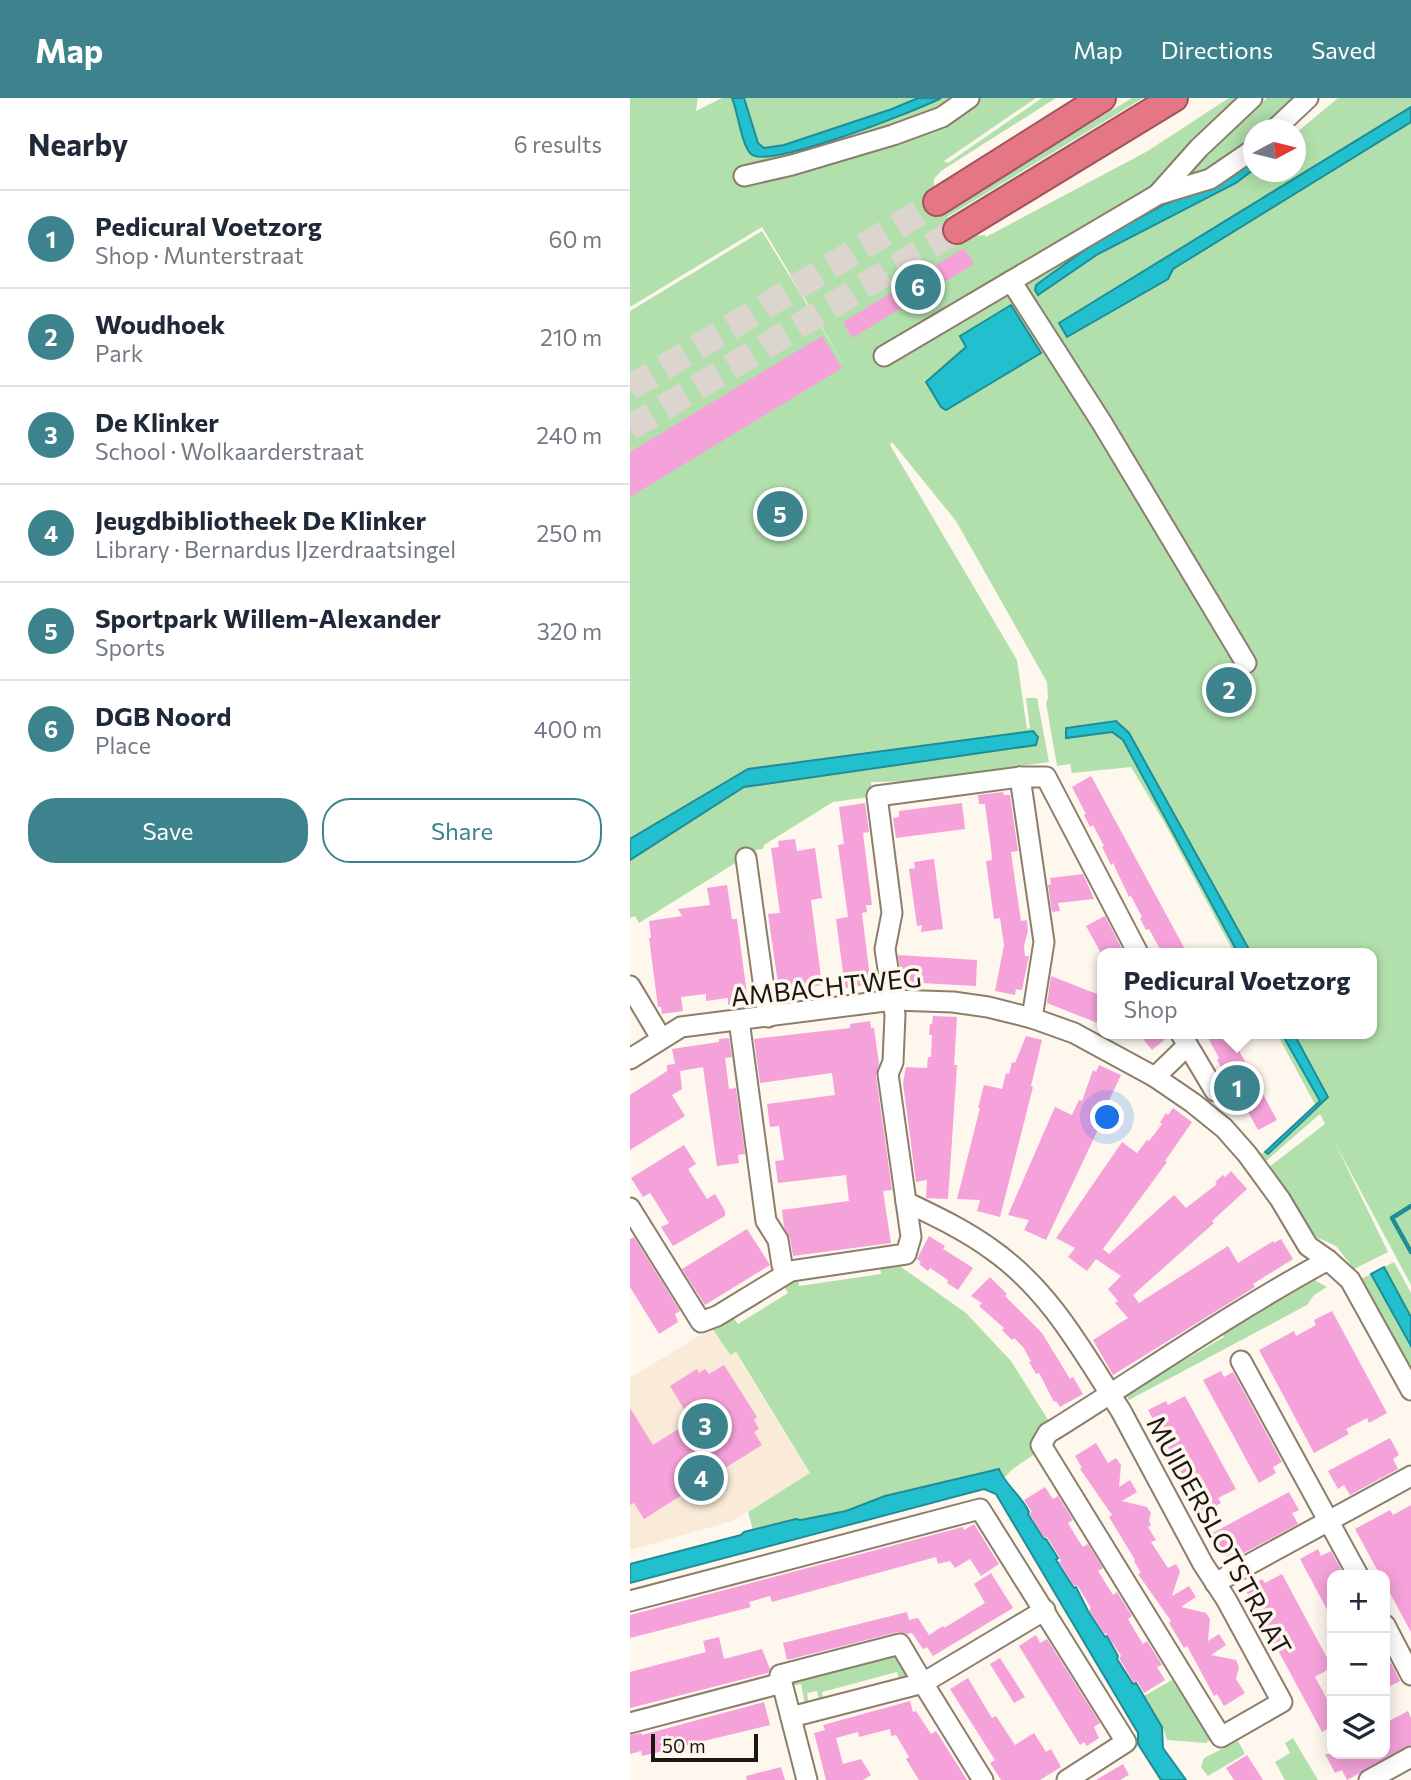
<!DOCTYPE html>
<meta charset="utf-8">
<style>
:root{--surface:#fff;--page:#f6f6f7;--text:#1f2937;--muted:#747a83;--line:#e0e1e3;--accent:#3d838d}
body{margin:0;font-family:Commissioner,sans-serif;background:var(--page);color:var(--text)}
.controls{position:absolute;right:21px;bottom:21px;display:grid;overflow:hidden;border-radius:14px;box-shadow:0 4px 18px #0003}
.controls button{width:63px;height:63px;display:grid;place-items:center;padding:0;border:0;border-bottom:2px solid var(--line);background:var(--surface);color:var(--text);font:35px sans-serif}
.compass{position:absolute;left:613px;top:21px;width:63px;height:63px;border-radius:50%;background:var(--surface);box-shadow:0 4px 18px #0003;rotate:83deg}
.scale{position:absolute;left:21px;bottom:18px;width:107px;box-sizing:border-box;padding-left:7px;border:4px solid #1c1710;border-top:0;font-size:19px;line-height:24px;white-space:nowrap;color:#1c1710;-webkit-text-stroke:5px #fdf7ee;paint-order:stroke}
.you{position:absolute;left:478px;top:1020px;width:24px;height:24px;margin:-18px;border:5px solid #fff;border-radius:50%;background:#1a73e8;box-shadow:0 0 0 10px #1a73e833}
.badge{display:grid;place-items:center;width:46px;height:46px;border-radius:50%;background:var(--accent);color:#fff;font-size:23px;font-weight:700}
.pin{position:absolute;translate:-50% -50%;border:4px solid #fff;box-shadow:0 2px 7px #0006}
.popup{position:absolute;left:467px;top:850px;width:280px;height:91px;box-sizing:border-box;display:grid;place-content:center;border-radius:14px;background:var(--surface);filter:drop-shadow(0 2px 5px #0005);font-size:23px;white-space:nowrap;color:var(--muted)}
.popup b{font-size:26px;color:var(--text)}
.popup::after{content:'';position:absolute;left:50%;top:100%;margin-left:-14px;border:14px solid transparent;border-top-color:var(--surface)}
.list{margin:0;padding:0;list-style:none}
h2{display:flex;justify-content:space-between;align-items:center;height:91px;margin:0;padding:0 28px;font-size:30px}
h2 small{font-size:23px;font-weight:400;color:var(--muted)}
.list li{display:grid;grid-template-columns:46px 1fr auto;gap:21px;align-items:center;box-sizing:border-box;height:98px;padding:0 28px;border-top:2px solid var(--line)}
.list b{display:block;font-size:26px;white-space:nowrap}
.list p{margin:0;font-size:23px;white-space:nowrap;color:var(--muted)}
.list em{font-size:23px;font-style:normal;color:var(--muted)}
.actions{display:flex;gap:14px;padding:21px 28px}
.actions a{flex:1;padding:16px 0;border:2px solid var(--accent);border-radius:28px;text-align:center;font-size:24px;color:var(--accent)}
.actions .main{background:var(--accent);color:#fff}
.icon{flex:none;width:38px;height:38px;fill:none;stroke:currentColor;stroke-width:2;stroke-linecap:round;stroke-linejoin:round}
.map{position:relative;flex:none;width:781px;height:1682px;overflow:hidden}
header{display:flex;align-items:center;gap:42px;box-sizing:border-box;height:98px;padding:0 35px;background:var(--accent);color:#fff}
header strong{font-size:33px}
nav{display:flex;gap:38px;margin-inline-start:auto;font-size:24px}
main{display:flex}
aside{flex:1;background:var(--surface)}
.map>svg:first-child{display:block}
.education{fill:#f9ebd8}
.green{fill:#b2e0ac;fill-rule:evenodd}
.water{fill:#22bfcf;stroke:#208d96;stroke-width:2}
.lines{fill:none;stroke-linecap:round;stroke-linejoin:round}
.stream{stroke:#208d96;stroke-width:4.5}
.building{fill:#f5a2da}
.highway-tunnel{stroke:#dbd5cd;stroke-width:26;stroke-dasharray:26 13;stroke-linecap:butt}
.minor-casing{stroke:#8c7e6b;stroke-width:23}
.highway-casing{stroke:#9f555b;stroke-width:30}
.minor{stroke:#fff;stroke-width:19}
.highway{stroke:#e57784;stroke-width:26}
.labels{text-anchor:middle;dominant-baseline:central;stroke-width:7;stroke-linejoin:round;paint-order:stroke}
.street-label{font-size:26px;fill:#1c1710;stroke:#fdf7ee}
</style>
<header>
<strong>Map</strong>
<nav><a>Map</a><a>Directions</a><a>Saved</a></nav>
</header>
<main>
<aside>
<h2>Nearby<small>6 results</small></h2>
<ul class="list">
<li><span class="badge">1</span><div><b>Pedicural Voetzorg</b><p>Shop · Munterstraat</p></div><em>60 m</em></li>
<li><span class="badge">2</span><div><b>Woudhoek</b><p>Park</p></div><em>210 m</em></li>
<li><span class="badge">3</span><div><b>De Klinker</b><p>School · Wolkaarderstraat</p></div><em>240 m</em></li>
<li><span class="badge">4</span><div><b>Jeugdbibliotheek De Klinker</b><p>Library · Bernardus IJzerdraatsingel</p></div><em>250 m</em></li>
<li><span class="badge">5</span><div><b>Sportpark Willem-Alexander</b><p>Sports</p></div><em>320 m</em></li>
<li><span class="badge">6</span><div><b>DGB Noord</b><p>Place</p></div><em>400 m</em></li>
</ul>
<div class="actions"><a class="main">Save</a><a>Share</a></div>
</aside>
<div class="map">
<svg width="781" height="1682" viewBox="0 0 781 1682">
<rect width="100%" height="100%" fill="#fdf7ee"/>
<path class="education" d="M82 1230 99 1257 105 1254 180 1376 102 1423 0 1452V1280Z"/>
<g class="green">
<path d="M0 0H68L66 13 92 0H406L314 63 318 65 412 0H426L311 73 304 81V98L354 89 502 0H513L317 119C325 133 339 140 355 137L356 139 516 54 599 0H619L615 20 637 0H689L653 31 624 32 623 57 574 90 471 140 406 187 408 197 468 156 588 95 623 72 624 74H666V35L708 0H781V1187L705 1045 758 1154 724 1171 706 1148 677 1135 639 1069 695 1026 690 1016 636 1063 630 1055 638 1056 687 1010 647 936H742V855H604L534 724 501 669 442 675 440 666 427 668 416 605 418 600 417 584 326 423 262 344 260 347 387 562 397 631 400 630 396 600H407L419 664 283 683 241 684 242 694 239 699 203 704 134 747 133 751 106 755 107 764 9 825 5 818 0 820V762L114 689 405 647 408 639 403 633 132 669 0 741V213L132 133 216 270 132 129 0 209ZM394 229 296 285 336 249 330 239Z"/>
<path d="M764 1164 781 1195V1219L754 1169Z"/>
<path d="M250 1166H267L336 1215 381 1263 420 1325 407 1333 406 1355C394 1364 384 1368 374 1380L368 1371 356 1373 255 1398 216 1413 123 1432 118 1414 180 1375 106 1254 100 1257 82 1230 102 1218 108 1226 158 1195 153 1186 167 1177 169 1188 251 1176Z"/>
<path d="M741 1176 781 1248V1279L729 1182Z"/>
<path d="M681 1180 697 1189 684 1197 677 1207 499 1302 496 1296 594 1239 592 1234Z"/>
<path d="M257 1555 270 1558 281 1580 270 1585 267 1574 192 1594 194 1605 190 1606 187 1593 177 1595 179 1609 175 1607 171 1586 158 1589 162 1580Z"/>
<path d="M542 1582 553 1599 557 1597 583 1640 576 1645 537 1642 534 1632 514 1598Z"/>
<path d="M663 1640 688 1682H655L645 1664 660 1655 655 1645Z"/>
<path d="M608 1643 615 1656 578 1678 571 1669 574 1660Z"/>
</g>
<g class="water">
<path d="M102 0H114L128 45 134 50 154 47 262 11 288 0H311C288 12 137 72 121 56 111 46 108 14 102 0Z"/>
<path d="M781 9V24L543 171 538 181 437 239 429 225Z"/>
<path d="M623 57V72L606 85 468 156 408 197 405 192 406 187 471 140 533 107 574 90Z"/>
<path d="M381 207 411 255 316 312 311 309 296 284 336 249 330 238Z"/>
<path d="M486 623 499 635 621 855H608L493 642 482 634 436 640V630Z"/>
<path d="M403 633 408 639 406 647 114 689 0 762V741L118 671Z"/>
<path d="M652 936H664L698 999 638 1056 635 1054 690 1003Z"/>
<path d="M754 1169 781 1219V1248L741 1176Z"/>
<path d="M369 1371C375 1387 391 1397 399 1414L398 1416 414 1441H416L428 1460 426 1462 444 1490 446 1489 458 1513 475 1539 477 1538 488 1558 487 1561 503 1586 506 1585 532 1629 533 1650 556 1682H531L508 1646V1635L366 1396 354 1391 0 1485V1466L111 1437 114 1434 166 1421 171 1422 216 1413 255 1398Z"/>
</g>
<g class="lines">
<path class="stream" d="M781 1108 762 1120 781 1154"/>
</g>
<g class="building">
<path d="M334 150 344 166 222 240 213 224Z"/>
<path d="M192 238 212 270 0 399V354Z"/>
<path d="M461 678 479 711 557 855H532L519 831 516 832 510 820 512 819 501 798 499 799 483 765 481 767 472 749 474 748 463 727 460 729 454 717 456 716 442 689Z"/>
<path d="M373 694 374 697H380L388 753 381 754 385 783 391 823 397 822 398 833 394 848 395 858H399L392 892 386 891 385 897 365 893 374 847 370 820 364 821 356 763 362 762 361 751 355 706H349L348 697Z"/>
<path d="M235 705 239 734 233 735 242 807H236L237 814 232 815 240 880 234 881 235 887 215 890 206 821 218 819 208 747 214 746 209 709Z"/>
<path d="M332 705 335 731 266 740 263 720 269 719V713Z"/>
<path d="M165 741 167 753 185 750 192 800 181 802 192 887 169 891V897L150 900 138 816 150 815 141 750 149 749 148 743Z"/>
<path d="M304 761 313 831 291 834 292 827 287 828 279 771 285 770 284 764Z"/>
<path d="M453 776 464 801 428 805 430 813 422 814 418 787 421 786 420 780Z"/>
<path d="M97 787 102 821H107L118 904 98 907V900L76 903V896L51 899 53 913 32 916 31 909H28L19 840H21L19 823 52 818 48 811 80 807 77 790Z"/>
<path d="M475 818 493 853 490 855H471L456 828Z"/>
<path d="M268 857 347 862 346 888 272 884Z"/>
<path d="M421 878 472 898V920L470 926 417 905Z"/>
<path d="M303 918 327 919 324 967H327L326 983 318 1101 296 1100 297 1082 286 1084 273 985 276 969 297 970 298 959H301L302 937H299L300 926H302Z"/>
<path d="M240 923 241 930H244L249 966 246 978 262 1092 253 1093 261 1145 163 1158 160 1140 154 1129 152 1112 219 1103 216 1077 148 1085 145 1063 154 1062 149 1028 140 1029 137 1006 205 997 202 975 130 985 124 941 220 930V926Z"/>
<path d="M509 936H539V938L522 952Z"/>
<path d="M576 936H600L647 1022 628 1032 613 1005 611 1006 595 972 593 973 587 962 589 960Z"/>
<path d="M396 938 412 942 401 988 403 989 370 1119 347 1113 350 1102 327 1101 350 1010H348L354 987 372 991 376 975 379 976 382 964 385 965Z"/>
<path d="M99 940 102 959 95 960 99 991 106 990 115 1056 108 1057 109 1065 87 1068 73 969 50 973 52 991 42 997 55 1018 0 1052V997L37 973V967L45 966 42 951 89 944V941Z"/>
<path d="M469 967 491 977 471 1019 473 1021 416 1142 394 1132 399 1122 378 1117 425 1009 442 1017 449 1002 452 1003 463 972 466 974Z"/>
<path d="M543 1010 562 1024 535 1063 537 1064 473 1151 479 1156 544 1097 556 1110 587 1086 585 1084 593 1077 595 1079 601 1073 617 1091 582 1123 584 1125 503 1197 509 1205 598 1148 608 1165 643 1143 644 1145 651 1141 663 1161 623 1186 625 1189 483 1277 463 1242 498 1220 485 1205 488 1203 478 1191 491 1178 466 1161 457 1173 438 1159 445 1150 426 1140 492 1044 507 1055 517 1042 519 1043 532 1026 530 1024 536 1015 538 1017Z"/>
<path d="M54 1047 66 1066 58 1071 77 1101 85 1096 95 1113V1118L43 1148 31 1129 39 1125 26 1104 20 1095 13 1099 1 1080Z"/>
<path d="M117 1131 140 1167 75 1207 52 1171Z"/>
<path d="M299 1138 315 1148 313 1151 343 1170 328 1192 317 1185 318 1182 300 1170 298 1173 289 1166 291 1164 287 1161Z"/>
<path d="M4 1139 50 1213 45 1216 48 1224 29 1236 0 1189V1141Z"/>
<path d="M360 1179 377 1196 375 1198 412 1235 440 1281 443 1279 453 1296 430 1309 426 1303 424 1304 409 1275 406 1276 399 1264 401 1263 393 1249 384 1240 382 1242 372 1232 374 1230 349 1208 352 1205 341 1198Z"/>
<path d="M702 1213 757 1315 739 1325 737 1320 716 1331 719 1336 684 1355 629 1252 664 1233 666 1238 686 1227 684 1222Z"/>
<path d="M94 1267 127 1319 124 1322 129 1331 124 1334 132 1347 79 1380 82 1383 69 1391 66 1388 14 1421 4 1405 0 1407V1310L23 1347 61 1323 40 1288 67 1271 69 1275 75 1271 79 1276Z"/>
<path d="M591 1273 594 1279 603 1274 652 1364 643 1369 646 1375 629 1385 573 1282Z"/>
<path d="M555 1298 606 1391 588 1400 591 1405 573 1415 518 1312 536 1303 538 1307Z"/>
<path d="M760 1340 769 1357 763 1361 768 1371 720 1397 714 1387 708 1391 698 1373Z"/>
<path d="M466 1345 478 1365 486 1360 491 1367 489 1389 500 1382 507 1394 492 1403 517 1409 521 1415 519 1423 521 1427 518 1429 526 1442 521 1444 538 1470 546 1466 550 1473 542 1498 559 1488 566 1499 551 1509 576 1515 580 1521 578 1543 589 1536 596 1547 581 1557 606 1562 609 1569 606 1581 615 1595 594 1608 587 1596 584 1598 557 1548 554 1550 539 1525 541 1523 508 1476 511 1475 504 1463 505 1462 479 1419 482 1417 450 1371 452 1370 445 1358Z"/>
<path d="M415 1389 423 1401 428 1398 443 1422 438 1425 445 1437 453 1449 458 1446 473 1470 468 1473 483 1497 487 1494 502 1518 498 1521 505 1533 513 1546 517 1543 532 1567 527 1569 535 1582 514 1595 507 1583 504 1585 489 1560 491 1558 484 1547 476 1535 474 1536 459 1512 461 1510 447 1487 444 1488 429 1464 431 1462 417 1439 414 1440 399 1415 402 1414 394 1402Z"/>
<path d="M659 1394 669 1412 662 1415 668 1426 599 1463 593 1453 587 1456 577 1438Z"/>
<path d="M781 1407V1534L755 1486V1477H750L725 1431 760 1412 763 1417Z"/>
<path d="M344 1426 369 1466 351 1478 340 1461 325 1470 320 1463 308 1466 306 1459 142 1504 140 1498 119 1504 121 1509 0 1540V1517L333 1429 334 1432Z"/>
<path d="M688 1451 691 1458 701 1453 714 1477H702V1521L670 1461Z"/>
<path d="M361 1475 383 1510 303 1558 297 1549 293 1551 282 1535 277 1536 268 1534 157 1562 153 1545 277 1514 279 1522 288 1520 299 1537 313 1528 314 1530 355 1505 344 1486Z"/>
<path d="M652 1476 702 1569 685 1579 702 1610V1628L692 1634 615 1491 632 1481 635 1485Z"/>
<path d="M406 1537 410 1545 417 1541 470 1625 464 1629 469 1640 457 1648 454 1644 450 1647 389 1548Z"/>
<path d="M89 1539 94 1561 132 1551 140 1571 138 1575 0 1610V1574L76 1554 73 1543Z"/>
<path d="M755 1553 770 1583 755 1591Z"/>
<path d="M370 1560 395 1599 384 1605 360 1566Z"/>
<path d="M338 1580 362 1620 366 1618 385 1647 404 1635 416 1654 421 1651 431 1669 410 1682H371L360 1665 365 1662 320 1591Z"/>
<path d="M280 1603 283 1614 286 1613 301 1636 306 1633 337 1682H289L276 1661 279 1659 266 1637 261 1638 260 1631 229 1639 228 1634 206 1640 213 1666 231 1661 241 1677 233 1682H196L184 1635 195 1632 193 1627Z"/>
<path d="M134 1604 140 1627 12 1658 11 1653 0 1656V1637L11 1635 12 1637Z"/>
<path d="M778 1613 781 1620V1647L717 1682 712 1672 705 1675 695 1656H755V1625Z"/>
<path d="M617 1657 633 1682H604L596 1670Z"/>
<path d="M493 1666 499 1677 490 1682H466Z"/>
<path d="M151 1669 155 1682H117L116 1678Z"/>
</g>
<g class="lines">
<g class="highway-tunnel">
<path d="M0 290 307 104"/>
<path d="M0 330 327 132"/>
</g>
<defs>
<g id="minor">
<path d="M644 32 678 0"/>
<path d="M114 78 162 67 263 37 312 19 339 0"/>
<path d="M528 96 569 50 622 0"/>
<path d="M381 183 472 325 616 565"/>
<path d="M254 258 527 97 580 81 624 51"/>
<path d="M390 679 414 844 402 920"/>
<path d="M116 760 138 919"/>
<path d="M0 888 31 940"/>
<path d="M109 922 136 1123 148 1142 152 1167 157 1175"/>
<path d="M551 936 585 993"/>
<path d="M0 961 51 929 263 902 323 904 358 909 402 920 444 935 525 979 563 1005 594 1030 617 1056 650 1101 678 1148 698 1162 720 1182 781 1292"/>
<path d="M525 979 557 948"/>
<path d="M276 1104C305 1118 335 1132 361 1151 420 1192 453 1254 491 1313L573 1466 596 1501 652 1604 591 1639 411 1347 418 1335 425 1331C516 1274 604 1213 698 1162"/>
<path d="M0 1110 71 1224 87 1218 161 1173 276 1156 281 1139 258 976 263 964 265 917 255 851 262 815 247 698 390 679H416L508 855"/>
<path d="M611 1263 728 1477"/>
<path d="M585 1485 781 1378"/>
<path d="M0 1503 350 1411 496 1644 437 1682"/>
<path d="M755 1527 781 1577"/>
<path d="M150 1577 270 1546 293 1585 161 1619"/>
<path d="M0 1625 152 1585 177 1682"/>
<path d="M353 1682 293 1585 415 1512"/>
<path d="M739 1682 781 1659"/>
</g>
<g id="highway">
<path d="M307 104 472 0"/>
<path d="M327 132 544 0"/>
</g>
</defs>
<use href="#minor" class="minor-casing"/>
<use href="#highway" class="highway-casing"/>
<use href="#minor" class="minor"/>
<use href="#highway" class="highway"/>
</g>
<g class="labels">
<g class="street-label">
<text transform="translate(196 888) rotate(-6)">AMBACHTWEG</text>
<text transform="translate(590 1437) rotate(61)">MUIDERSLOTSTRAAT</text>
</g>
</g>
</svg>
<div class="controls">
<button>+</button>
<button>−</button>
<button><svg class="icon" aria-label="layers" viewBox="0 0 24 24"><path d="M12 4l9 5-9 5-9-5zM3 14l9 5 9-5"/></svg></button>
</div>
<svg class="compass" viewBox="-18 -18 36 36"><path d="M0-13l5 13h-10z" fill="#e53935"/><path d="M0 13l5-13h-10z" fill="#747a83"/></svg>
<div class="scale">50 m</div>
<div class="you"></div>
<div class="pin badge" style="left:607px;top:990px">1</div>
<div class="popup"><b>Pedicural Voetzorg</b>Shop</div>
<div class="pin badge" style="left:599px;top:592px">2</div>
<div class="pin badge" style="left:75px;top:1328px">3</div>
<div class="pin badge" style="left:71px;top:1380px">4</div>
<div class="pin badge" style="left:150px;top:416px">5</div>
<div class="pin badge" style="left:288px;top:189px">6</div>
</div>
</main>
